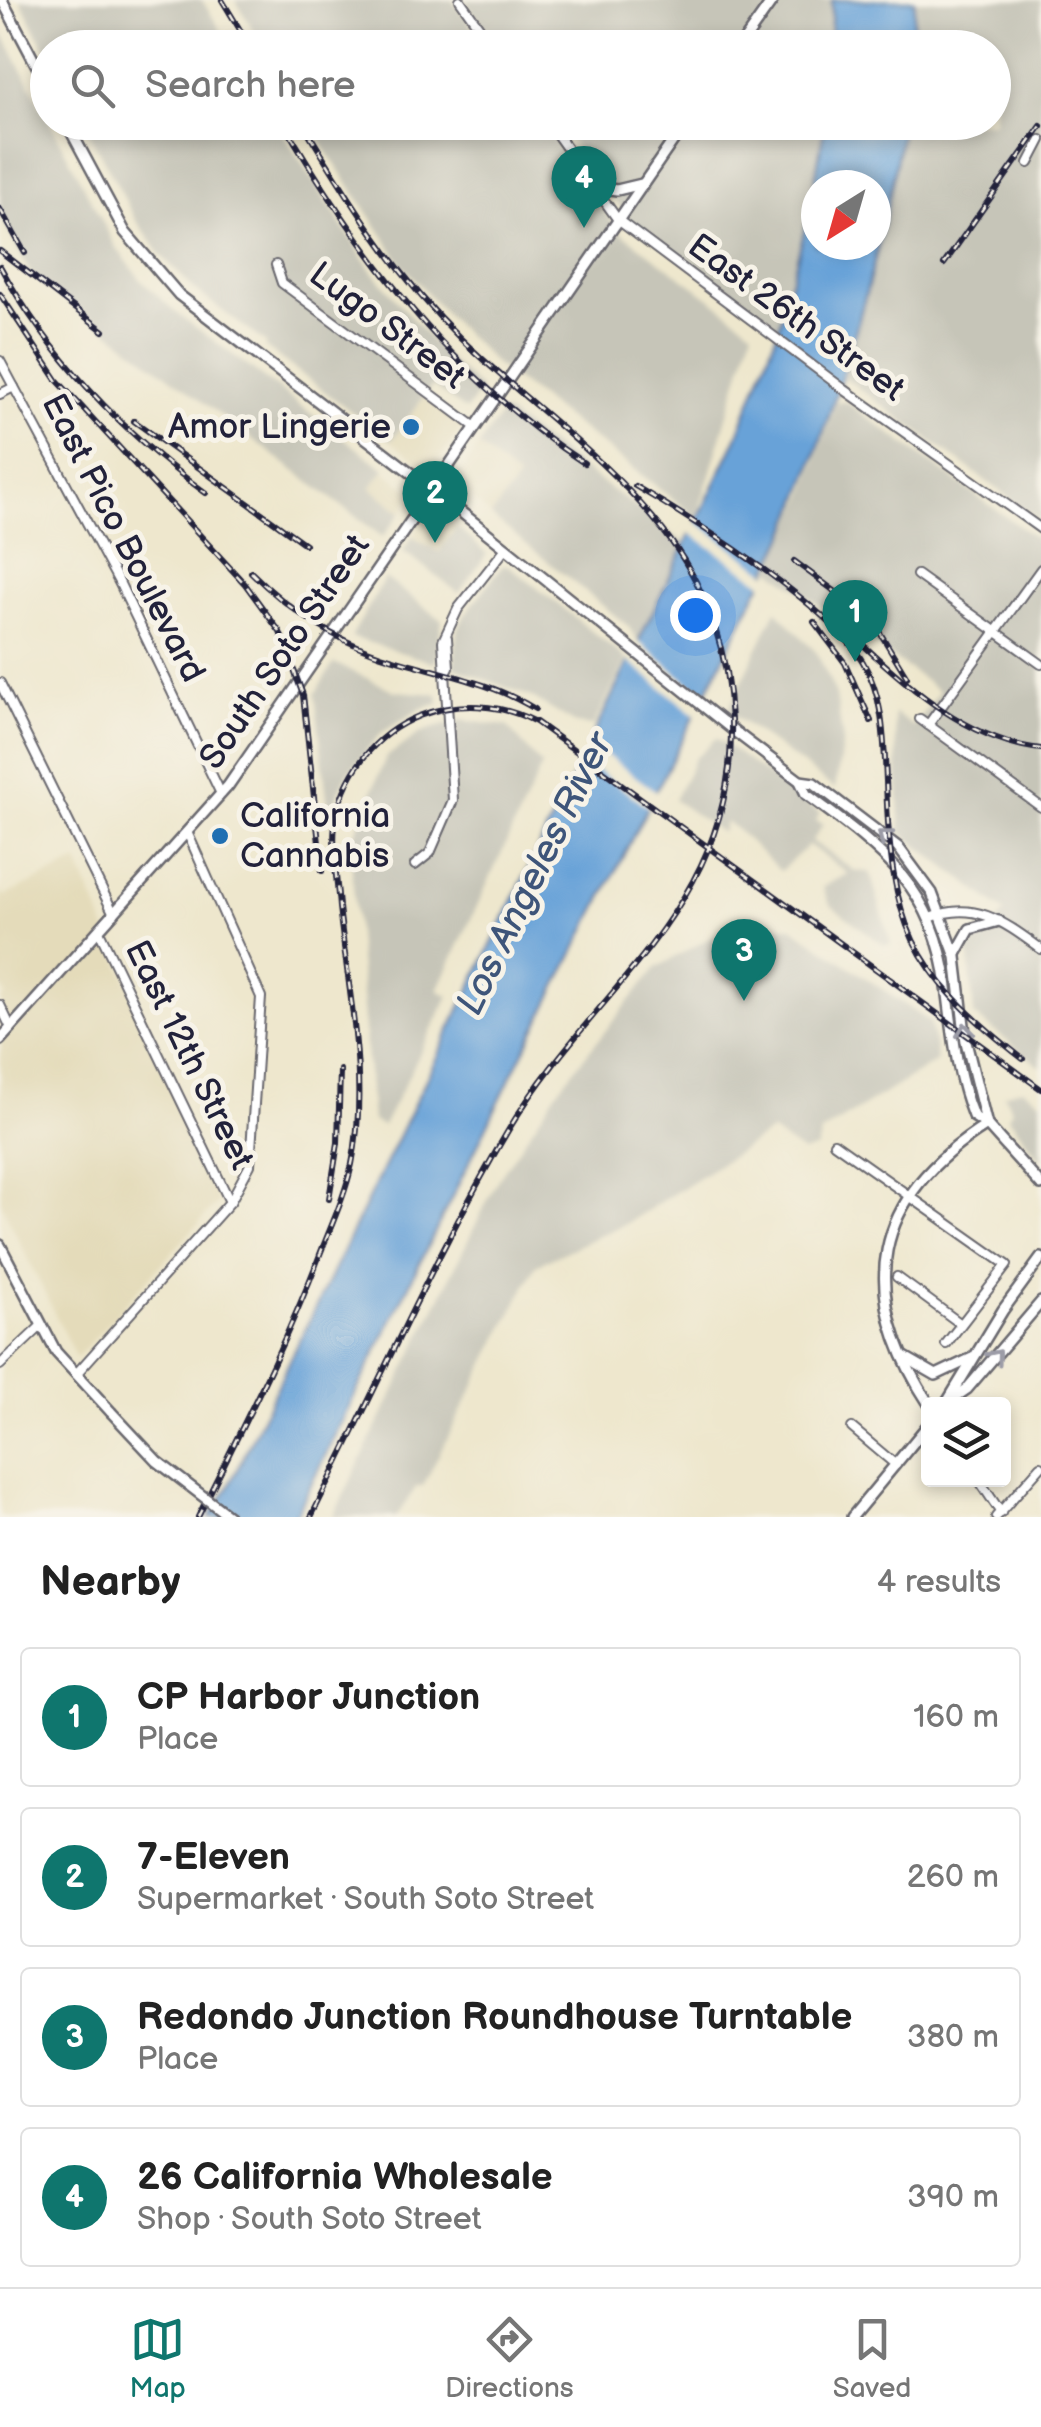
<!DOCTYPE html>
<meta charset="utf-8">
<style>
:root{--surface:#fff;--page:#f6f6f6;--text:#222;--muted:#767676;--line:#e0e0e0;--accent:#0f766e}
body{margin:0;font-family:"Balsamiq Sans",sans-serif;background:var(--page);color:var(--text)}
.controls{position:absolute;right:30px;bottom:30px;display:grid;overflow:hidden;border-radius:10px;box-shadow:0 5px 15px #0003}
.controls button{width:90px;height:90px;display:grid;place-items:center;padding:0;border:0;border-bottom:2px solid var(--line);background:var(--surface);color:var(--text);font:50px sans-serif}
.compass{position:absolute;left:801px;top:170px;width:90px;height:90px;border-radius:50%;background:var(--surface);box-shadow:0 5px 15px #0003;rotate:217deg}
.you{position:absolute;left:695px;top:615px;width:35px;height:35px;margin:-25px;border:8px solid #fff;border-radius:50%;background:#1a73e8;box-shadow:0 0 0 15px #1a73e833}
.badge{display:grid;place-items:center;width:65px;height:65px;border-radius:50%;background:var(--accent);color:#fff;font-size:32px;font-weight:700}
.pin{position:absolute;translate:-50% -82px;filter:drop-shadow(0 2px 5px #0008)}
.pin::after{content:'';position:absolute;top:52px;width:35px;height:30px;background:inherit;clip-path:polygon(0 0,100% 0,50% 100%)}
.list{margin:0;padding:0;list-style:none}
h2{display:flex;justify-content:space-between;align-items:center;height:130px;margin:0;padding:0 40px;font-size:42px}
h2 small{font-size:32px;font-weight:400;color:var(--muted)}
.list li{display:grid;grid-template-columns:65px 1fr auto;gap:30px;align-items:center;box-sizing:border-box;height:140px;margin:0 20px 20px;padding:0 20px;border:2px solid var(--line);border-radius:10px}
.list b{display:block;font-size:38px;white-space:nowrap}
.list p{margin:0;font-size:32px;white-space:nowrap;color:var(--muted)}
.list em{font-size:32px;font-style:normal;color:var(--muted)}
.icon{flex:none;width:55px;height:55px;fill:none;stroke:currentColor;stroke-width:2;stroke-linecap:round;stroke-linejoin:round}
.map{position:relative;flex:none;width:1041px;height:1517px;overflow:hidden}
.search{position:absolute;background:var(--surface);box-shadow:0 5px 15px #0003;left:30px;right:30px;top:30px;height:110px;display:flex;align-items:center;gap:25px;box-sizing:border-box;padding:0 35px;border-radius:55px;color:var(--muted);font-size:38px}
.sheet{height:770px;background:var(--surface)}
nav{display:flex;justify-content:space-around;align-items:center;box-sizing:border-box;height:140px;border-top:2px solid var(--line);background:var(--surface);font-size:28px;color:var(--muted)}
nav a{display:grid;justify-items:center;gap:5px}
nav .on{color:var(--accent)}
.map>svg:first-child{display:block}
.built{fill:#e4dbba}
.industrial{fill:#c6c5b8;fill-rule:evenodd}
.water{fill:#68a2d8;stroke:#45628a;stroke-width:2.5;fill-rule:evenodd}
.pier{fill:#eee7cd}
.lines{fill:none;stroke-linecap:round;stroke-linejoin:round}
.minor-casing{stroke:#69676e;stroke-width:12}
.major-casing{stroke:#69676e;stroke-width:14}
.minor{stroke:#fff;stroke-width:8}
.major{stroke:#fff;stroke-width:9}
.rail-casing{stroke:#22223b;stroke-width:6}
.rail{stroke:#f7f3e8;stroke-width:2.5;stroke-dasharray:8;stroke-linecap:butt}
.major-bridge-casing{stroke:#69676e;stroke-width:14;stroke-linecap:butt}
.major-bridge{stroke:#fff;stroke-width:9}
.oneway{stroke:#9c9ca7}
.poi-dot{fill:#1f6fb2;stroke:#f7f3e8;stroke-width:4}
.labels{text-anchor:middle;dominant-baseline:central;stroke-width:10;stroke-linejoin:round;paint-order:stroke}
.street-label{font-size:35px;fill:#22223b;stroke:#f7f3e8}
.poi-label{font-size:35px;fill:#22223b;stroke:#f7f3e8;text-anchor:end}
.water-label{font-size:38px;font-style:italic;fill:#3e557a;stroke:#f7f3e8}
</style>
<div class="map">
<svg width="1041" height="1517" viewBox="0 0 1041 1517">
<rect width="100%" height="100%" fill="#f7f3e8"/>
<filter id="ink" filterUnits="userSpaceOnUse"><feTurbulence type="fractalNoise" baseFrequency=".01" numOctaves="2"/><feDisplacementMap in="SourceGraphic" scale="20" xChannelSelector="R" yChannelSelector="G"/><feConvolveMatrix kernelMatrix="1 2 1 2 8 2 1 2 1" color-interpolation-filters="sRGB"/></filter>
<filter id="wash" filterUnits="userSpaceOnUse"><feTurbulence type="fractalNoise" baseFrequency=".0048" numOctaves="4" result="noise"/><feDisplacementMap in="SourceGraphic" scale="40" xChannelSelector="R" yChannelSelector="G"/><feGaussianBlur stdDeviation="2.25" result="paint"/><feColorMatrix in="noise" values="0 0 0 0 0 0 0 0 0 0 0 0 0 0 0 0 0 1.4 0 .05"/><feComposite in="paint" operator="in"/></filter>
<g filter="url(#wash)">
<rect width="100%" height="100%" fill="#eee7cd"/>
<g class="built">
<path d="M424 397 463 426 433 468H426L391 441Z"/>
<path d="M479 446 518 479 491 516 455 482Z"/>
<path d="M384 471 408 489 409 498 401 512 370 488Z"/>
<path d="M436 511 457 527 439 552 412 537 429 512Z"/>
<path d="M78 862 218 1202 76 1358 0 1201V1000L6 996 0 983V889L4 896Z"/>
</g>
<g class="industrial">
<path d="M20 0H202L231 47 48 48 47 52Z"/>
<path d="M235 0H452L487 47H264Z"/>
<path d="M464 0H1041V521L631 222 557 123 994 122V48L500 47ZM816 185H876V245H816Z"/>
<path d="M0 28 116 247 141 280 174 311 385 469 371 488 401 512 383 537 30 272 0 217Z"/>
<path d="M84 123H276L369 267 437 348 481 389 466 411 432 386 391 441 265 347 267 344 196 291 161 255 136 220Z"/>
<path d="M308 123H541L619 231 753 330 697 517 498 366 448 317 403 265Z"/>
<path d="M836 402H846L1041 542V1067L974 1015 968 945 980 931 992 929 1005 912 901 833 894 713 914 727 939 691 770 569 804 497Z"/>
<path d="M503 411 689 546 638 641 628 626 491 516 518 479 479 446Z"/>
<path d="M457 527 487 554 459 593 403 551 412 537 439 552Z"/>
<path d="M508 565 627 659 593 726 575 724 531 697 454 667 457 631 465 615 502 566Z"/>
<path d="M385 578 442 620 435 663 351 637Z"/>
<path d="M776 610 817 653 836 695 843 741 835 789 728 711Z"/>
<path d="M334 663 395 691 438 694 439 704 422 708 381 733 347 774 329 815 315 694Z"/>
<path d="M459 720 507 726 542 766 438 990 449 996 383 1126 372 1121 350 846 386 757 422 732Z"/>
<path d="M716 738 820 813 816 820 823 825 812 841 855 871 870 872 891 944 884 945 830 905 822 887 848 874 809 845 780 871 734 827 725 822 722 833 674 800 695 758Z"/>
<path d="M764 923 792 927 930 1022 937 1061 821 1133 817 1148 803 1153 771 1131 627 1223 536 1265 423 1486H417L396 1517H333L497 1181 560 1087 656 968 731 926Z"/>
<path d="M1022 1088 1041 1101V1160L1008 1116 1012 1110 1004 1094Z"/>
</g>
<g class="water">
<path d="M832 0H915L912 47H830Z"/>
<path d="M825 123H903C880 265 838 401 786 535L509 1081 295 1517H209L228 1488 736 440 778 330 809 214ZM816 185H876V245H816Z"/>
</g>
<g class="pier">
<path d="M694 520 772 576 767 586 688 532Z"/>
<path d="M634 638 710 700 700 719 624 658Z"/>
<path d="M584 739 661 795 653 811 576 755Z"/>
</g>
</g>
<g filter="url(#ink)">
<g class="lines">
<defs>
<g id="minor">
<path d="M460 0 494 48"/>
<path d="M548 122 618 220 845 390 1041 529"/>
<path d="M1029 163 1041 140"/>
<path d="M276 265 282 283 474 426"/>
<path d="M0 361 120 584 221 794"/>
<path d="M0 394 14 387"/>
<path d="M917 575 1041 664"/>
<path d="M445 674 449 667 447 638"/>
<path d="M0 683 114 914"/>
<path d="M920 719 1041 807"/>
<path d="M928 725 1041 569"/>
<path d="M415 865 430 853 453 800 443 641 458 609 506 548"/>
<path d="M930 918C975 899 1005 923 1041 949"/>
<path d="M99 931 230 1202"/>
<path d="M0 1005 11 1028"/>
<path d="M834 1143 1007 1265 946 1344"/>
<path d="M897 1277 961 1324"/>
<path d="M0 1365 41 1326"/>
<path d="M76 1374 230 1202 250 1165 261 997 187 832"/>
<path d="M852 1428 896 1465"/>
<path d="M979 1480 1001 1513"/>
<path d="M996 1517 1041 1466"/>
</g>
<g id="major">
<path d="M2 0 48 87"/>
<path d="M739 48 773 0"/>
<path d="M66 122 125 232 179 295 431 488 738 734 800 781 814 783 898 847 932 893 956 957 966 1042 987 1125"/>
<path d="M594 187 617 190 642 184"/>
<path d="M800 781 806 794C882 850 935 887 947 987 953 1032 956 1074 973 1116L987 1125 1041 1185"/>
<path d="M956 954 970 929 999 921"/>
<path d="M0 1040 228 786 686 122"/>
<path d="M0 1245 56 1352 111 1412"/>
<path d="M903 1356 936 1375 972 1358"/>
<path d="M948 1402 967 1389 1041 1302"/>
<path d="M929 1404C856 1292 871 1198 987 1125"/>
<path d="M946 1404 1003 1310 1041 1258"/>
<path d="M852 1517 928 1425"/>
</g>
</defs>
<use href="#minor" class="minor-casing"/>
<use href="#major" class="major-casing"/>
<use href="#minor" class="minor"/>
<use href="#major" class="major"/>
<defs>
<g id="rail">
<path d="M222 0 251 48"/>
<path d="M283 122C362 257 452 377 584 463"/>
<path d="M302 122C349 200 395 274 460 338 530 406 613 461 671 541 709 593 729 656 731 721 736 908 594 986 509 1129 435 1254 377 1388 311 1517"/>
<path d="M0 209 25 253"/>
<path d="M0 251 104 331"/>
<path d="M944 264 1041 126"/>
<path d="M0 266C48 355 124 434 206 493"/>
<path d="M0 294 57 380 245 584 280 632 303 695 322 871"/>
<path d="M134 421 305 544"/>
<path d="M635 486C695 521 830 606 863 662 884 698 884 740 886 781 891 925 908 969 1023 1059"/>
<path d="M794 561 871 618 907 677"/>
<path d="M251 572C289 610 330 638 381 655 433 672 488 680 535 709"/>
<path d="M814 622 845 663 871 721"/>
<path d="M859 641C910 689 970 741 1041 749"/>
<path d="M329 1199 338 1143 340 1070"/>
<path d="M198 1517C240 1431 285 1346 319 1257 331 1226 345 1196 352 1164 369 1082 348 989 339 907 337 880 332 852 335 824 342 776 374 734 419 716 458 701 499 703 536 722L1041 1089"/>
</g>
</defs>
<use href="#rail" class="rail-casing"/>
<use href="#rail" class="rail"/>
<defs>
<path id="major-bridge" d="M111 1412 157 1461 230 1517"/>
</defs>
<use href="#major-bridge" class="major-bridge-casing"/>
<use href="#major-bridge" class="major-bridge"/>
</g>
<defs><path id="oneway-chevron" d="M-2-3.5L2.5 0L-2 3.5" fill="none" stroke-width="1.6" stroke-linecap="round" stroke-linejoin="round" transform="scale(2.5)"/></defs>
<g class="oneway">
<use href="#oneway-chevron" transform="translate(884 836) rotate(-142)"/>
<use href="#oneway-chevron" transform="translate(965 1030) rotate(-97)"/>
<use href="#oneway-chevron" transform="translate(996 1356) rotate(-50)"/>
</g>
</g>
<g class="poi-dot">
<circle cx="411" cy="427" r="10"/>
<circle cx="220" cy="836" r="10"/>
</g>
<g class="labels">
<g class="street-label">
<text transform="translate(796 318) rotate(36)">East 26th Street</text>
<text transform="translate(387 326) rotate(37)">Lugo Street</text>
<text transform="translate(123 538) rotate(63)">East Pico Boulevard</text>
<text transform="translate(285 652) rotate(-56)">South Soto Street</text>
<text transform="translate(189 1055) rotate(64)">East 12th Street</text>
</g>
<g class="poi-label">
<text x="391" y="427">Amor Lingerie</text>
<text x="240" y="816" text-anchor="start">California<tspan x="240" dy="40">Cannabis</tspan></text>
</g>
<g class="water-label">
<text transform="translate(535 874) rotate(-64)">Los Angeles River</text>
</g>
</g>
</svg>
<div class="controls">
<button><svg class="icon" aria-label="layers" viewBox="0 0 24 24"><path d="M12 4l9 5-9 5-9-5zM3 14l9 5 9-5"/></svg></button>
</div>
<svg class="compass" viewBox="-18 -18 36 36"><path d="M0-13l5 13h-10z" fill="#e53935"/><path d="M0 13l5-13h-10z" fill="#767676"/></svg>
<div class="you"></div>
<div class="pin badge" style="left:855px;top:662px">1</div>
<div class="pin badge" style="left:435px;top:543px">2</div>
<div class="pin badge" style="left:744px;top:1001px">3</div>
<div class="pin badge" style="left:584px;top:228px">4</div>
<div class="search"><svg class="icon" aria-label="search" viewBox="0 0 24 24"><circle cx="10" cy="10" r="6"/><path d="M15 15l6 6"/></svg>Search here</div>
</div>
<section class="sheet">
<h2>Nearby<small>4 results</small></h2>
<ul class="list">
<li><span class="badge">1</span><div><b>CP Harbor Junction</b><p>Place</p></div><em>160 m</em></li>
<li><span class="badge">2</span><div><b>7-Eleven</b><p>Supermarket · South Soto Street</p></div><em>260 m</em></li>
<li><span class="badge">3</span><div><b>Redondo Junction Roundhouse Turntable</b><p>Place</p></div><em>380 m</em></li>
<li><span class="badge">4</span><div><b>26 California Wholesale</b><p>Shop · South Soto Street</p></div><em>390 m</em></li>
</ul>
</section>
<nav>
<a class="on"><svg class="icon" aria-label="map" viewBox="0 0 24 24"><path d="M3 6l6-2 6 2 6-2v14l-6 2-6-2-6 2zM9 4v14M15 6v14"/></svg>Map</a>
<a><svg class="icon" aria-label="directions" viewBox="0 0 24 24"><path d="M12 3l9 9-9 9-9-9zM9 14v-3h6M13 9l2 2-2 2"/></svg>Directions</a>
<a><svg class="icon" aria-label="saved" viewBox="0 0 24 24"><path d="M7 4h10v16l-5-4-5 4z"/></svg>Saved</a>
</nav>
